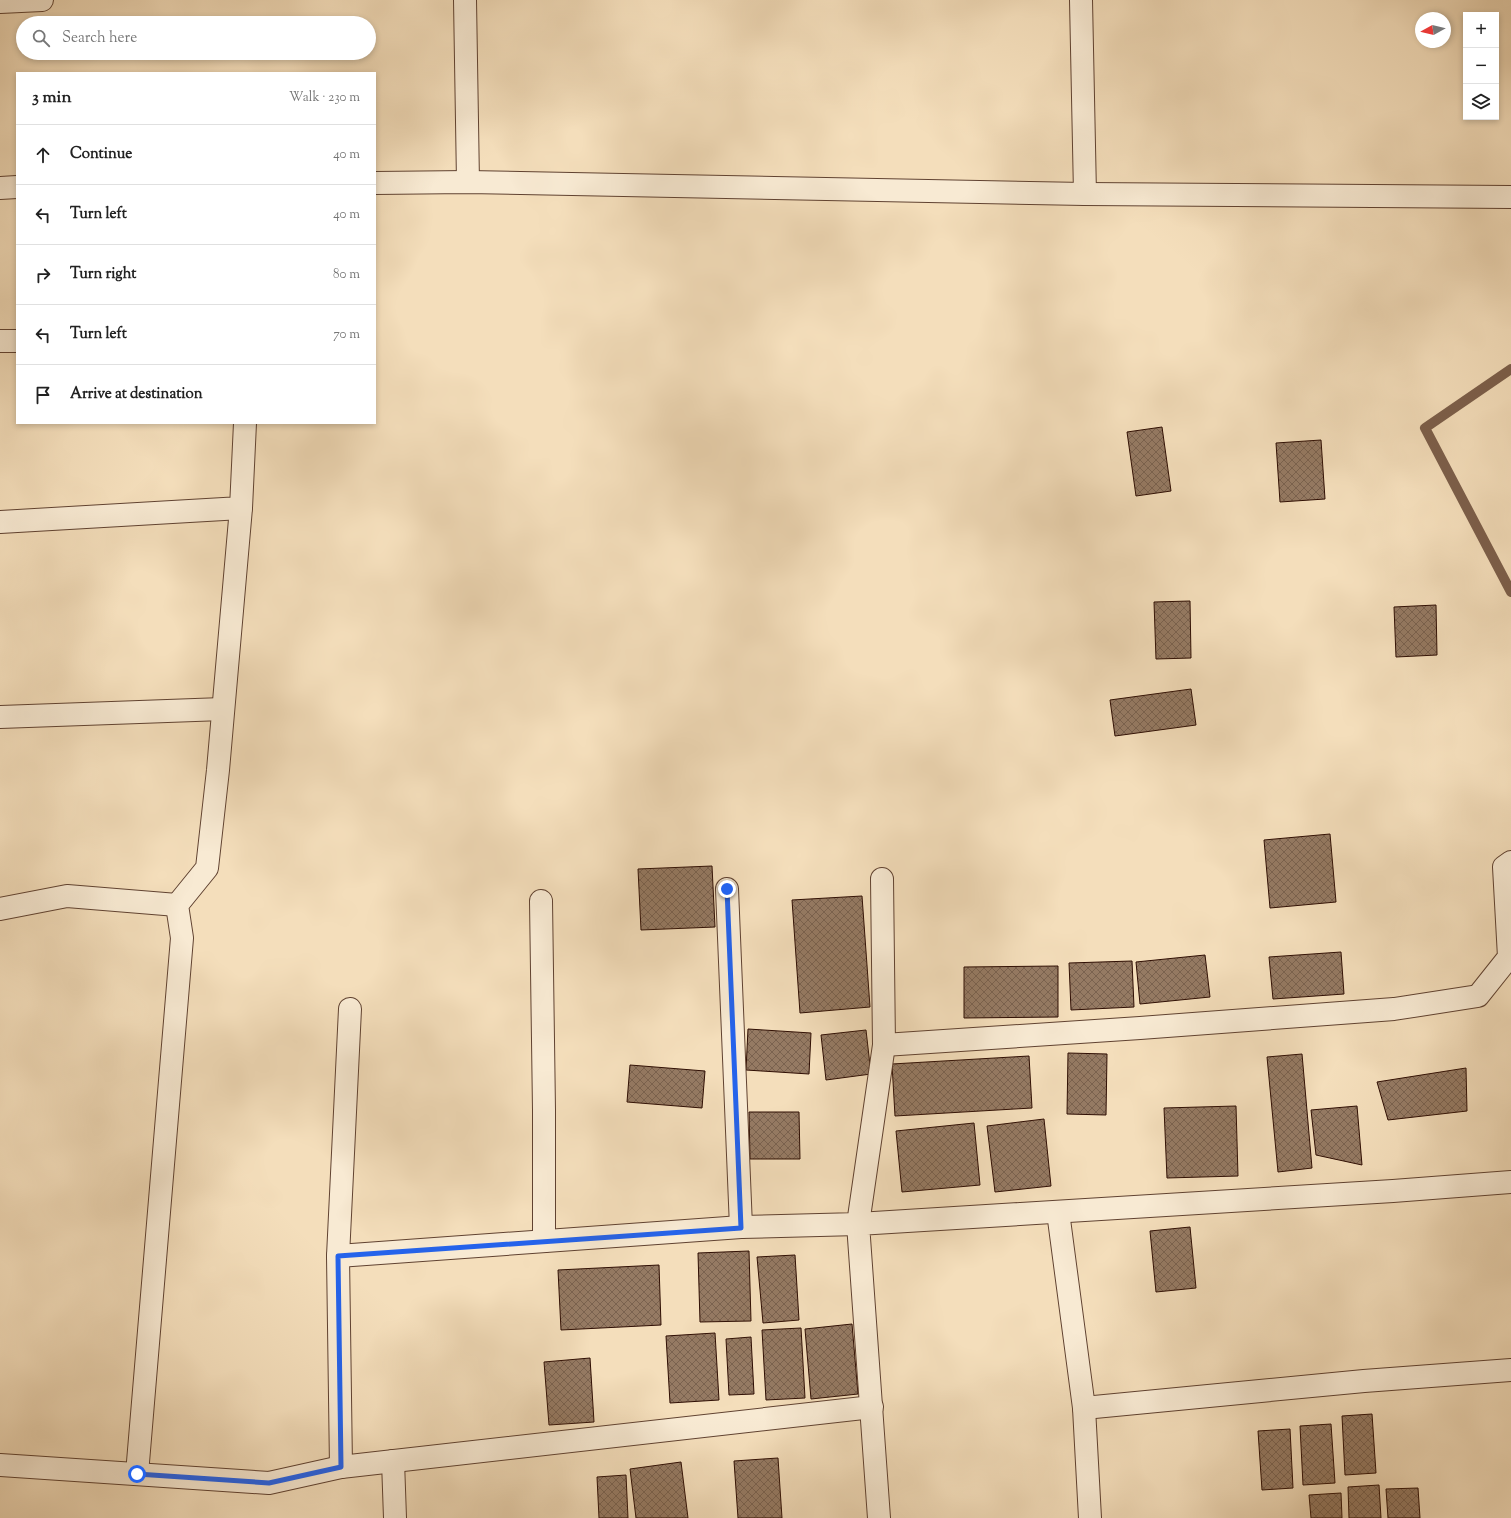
<!DOCTYPE html>
<meta charset="utf-8">
<style>
:root{--surface:#fff;--page:#f6f6f6;--text:#222;--muted:#767676;--line:#e0e0e0}
body{margin:0;font-family:"Sorts Mill Goudy",serif;background:var(--page);color:var(--text)}
.controls{position:absolute;right:12px;top:12px;display:grid;overflow:hidden;border-radius:0px;box-shadow:0 2px 6px #0003}
.controls button{width:36px;height:36px;display:grid;place-items:center;padding:0;border:0;border-bottom:1px solid var(--line);background:var(--surface);color:var(--text);font:20px sans-serif}
.compass{position:absolute;left:1415px;top:12px;width:36px;height:36px;border-radius:50%;background:var(--surface);box-shadow:0 2px 6px #0003;rotate:262deg}
.stop{position:absolute;width:12px;height:12px;margin:-9px;border:3px solid #2563eb;border-radius:50%;background:#fff}
.stop.end{background:#2563eb;border-color:#fff;box-shadow:0 1px 4px #0008}
.list{margin:0;padding:0;list-style:none}
h2{display:flex;justify-content:space-between;align-items:center;height:52px;margin:0;padding:0 16px;font-size:17px}
h2 small{font-size:13px;font-weight:400;color:var(--muted)}
.list li{display:grid;grid-template-columns:26px 1fr auto;gap:12px;align-items:center;box-sizing:border-box;height:60px;padding:0 16px;border-top:1px solid var(--line)}
.list b{display:block;font-size:15px;white-space:nowrap}
.list em{font-size:13px;font-style:normal;color:var(--muted)}
.icon{flex:none;width:22px;height:22px;fill:none;stroke:currentColor;stroke-width:2;stroke-linecap:round;stroke-linejoin:round}
.map{position:relative;flex:none;width:1511px;height:1518px;overflow:hidden}
.search{position:absolute;background:var(--surface);box-shadow:0 2px 6px #0003;left:16px;top:16px;width:360px;height:44px;display:flex;align-items:center;gap:10px;box-sizing:border-box;padding:0 14px;border-radius:22px;color:var(--muted);font-size:15px}
.panel{position:absolute;background:var(--surface);box-shadow:0 2px 6px #0003;left:16px;top:72px;width:360px;height:352px;border-radius:0px}
.map>svg:first-child{display:block}
.lines{fill:none;stroke-linecap:round;stroke-linejoin:round}
.stream{stroke:#7d604c;stroke-width:10}
.building{fill:url(#building-cross-hatch);stroke:#2f0e03}
.minor-casing{stroke:#604231;stroke-width:24}
.minor{stroke:#f8ead3;stroke-width:22}
.route{stroke:#2563eb;stroke-width:5}
</style>
<div class="map">
<svg width="1511" height="1518" viewBox="0 0 1511 1518">
<defs>
<pattern id="building-cross-hatch" width="8" height="8" patternUnits="userSpaceOnUse"><rect width="8" height="8" fill="#957a63"/><path d="M0 0l8 8M0 8l8-8" fill="none" stroke="#7a624f"/></pattern>
</defs>
<rect width="100%" height="100%" fill="#f4debb"/>
<filter id="stains"><feTurbulence type="fractalNoise" baseFrequency=".005" numOctaves="4"/><feColorMatrix values="0 0 0 0 .2 0 0 0 0 .09 0 0 0 0 .02 0 0 0 .5 -.17"/></filter>
<radialGradient id="worn" r=".72"><stop offset=".6" stop-color="#630" stop-opacity="0"/><stop offset="1" stop-color="#630" stop-opacity=".3"/></radialGradient>
<g class="lines">
<path class="stream" d="M1511 369 1425 428 1511 592"/>
</g>
<g class="building">
<path d="M1162 427 1171 491 1136 496 1127 432Z"/>
<path d="M1321 440 1325 499 1280 502 1276 443Z"/>
<path d="M1190 601 1191 658 1156 659 1154 602Z"/>
<path d="M1436 605 1437 655 1396 657 1394 607Z"/>
<path d="M1191 689 1196 725 1115 736 1110 700Z"/>
<path d="M1330 834 1336 902 1270 908 1264 840Z"/>
<path d="M712 866 715 927 641 930 638 869Z"/>
<path d="M862 896 870 1007 800 1013 792 900Z"/>
<path d="M1341 952 1344 994 1273 999 1269 957Z"/>
<path d="M1205 955 1210 997 1140 1004 1136 962Z"/>
<path d="M1132 961 1134 1007 1071 1010 1069 963Z"/>
<path d="M1058 966V1017L964 1018V967Z"/>
<path d="M748 1029 811 1033 809 1074 746 1070Z"/>
<path d="M866 1030 871 1074 826 1080 821 1035Z"/>
<path d="M1068 1053 1107 1054 1106 1115 1067 1114Z"/>
<path d="M1302 1054 1312 1168 1278 1172 1267 1057Z"/>
<path d="M1029 1056 1032 1108 895 1116 892 1064Z"/>
<path d="M630 1065 705 1071 702 1108 627 1102Z"/>
<path d="M1466 1068 1467 1111 1388 1120 1377 1082Z"/>
<path d="M1236 1106 1238 1176 1167 1178 1164 1108Z"/>
<path d="M1357 1106 1362 1165 1316 1155 1311 1110Z"/>
<path d="M749 1112H799L800 1159H750Z"/>
<path d="M1044 1119 1051 1186 995 1192 987 1126Z"/>
<path d="M974 1123 980 1185 902 1192 896 1131Z"/>
<path d="M1190 1227 1196 1288 1156 1292 1150 1231Z"/>
<path d="M749 1251 751 1321 700 1322 698 1253Z"/>
<path d="M795 1255 799 1320 763 1323 757 1257Z"/>
<path d="M659 1265 661 1325 561 1330 558 1270Z"/>
<path d="M852 1324 858 1394 811 1399 805 1329Z"/>
<path d="M801 1328 805 1398 766 1400 762 1330Z"/>
<path d="M715 1333 719 1400 670 1403 666 1336Z"/>
<path d="M751 1337 754 1394 729 1395 726 1339Z"/>
<path d="M590 1358 594 1422 549 1425 544 1362Z"/>
<path d="M1372 1414 1376 1473 1345 1475 1342 1416Z"/>
<path d="M1331 1424 1335 1483 1303 1485 1300 1426Z"/>
<path d="M1290 1429 1293 1488 1262 1490 1258 1431Z"/>
<path d="M778 1458 782 1518H738L734 1461Z"/>
<path d="M681 1462 688 1518H636L630 1469Z"/>
<path d="M626 1475 628 1518H599L597 1477Z"/>
<path d="M1379 1485 1381 1518H1349L1348 1487Z"/>
<path d="M1418 1488 1420 1518H1388L1386 1489Z"/>
<path d="M1341 1493 1342 1518H1311L1309 1495Z"/>
</g>
<g class="lines">
<defs>
<g id="minor">
<path d="M465 0 468 182"/>
<path d="M1081 0 1085 194"/>
<path d="M0 2 42 0"/>
<path d="M375 183 468 182 1085 194 1511 197"/>
<path d="M0 188 17 187"/>
<path d="M0 341H17"/>
<path d="M0 522 241 508 245 423"/>
<path d="M0 717 223 709"/>
<path d="M727 889 741 1227"/>
<path d="M541 901 544 1110V1241"/>
<path d="M0 909 67 896 177 905"/>
<path d="M884 1045 1140 1028 1394 1009 1478 996 1509 957 1504 867 1511 862"/>
<path d="M1058 1212 1084 1408 1090 1518"/>
<path d="M338 1256 741 1227 858 1224 884 1045 882 879"/>
<path d="M1084 1408 1364 1381 1511 1370"/>
<path d="M393 1461 395 1518"/>
<path d="M0 1465 269 1483 341 1467 872 1407"/>
<path d="M341 1467 338 1256 350 1009"/>
<path d="M137 1474 182 938 177 905 207 868 218 770 241 508"/>
<path d="M879 1518 858 1224 1393 1191 1511 1182"/>
</g>
</defs>
<use href="#minor" class="minor-casing"/>
<use href="#minor" class="minor"/>
</g>
<g class="lines">
<path class="route" d="M137 1474 269 1483 341 1467 338 1256 741 1228 727 889"/>
</g>
<rect width="100%" height="100%" filter="url(#stains)"/>
<rect width="100%" height="100%" fill="url(#worn)"/>
</svg>
<div class="controls">
<button>+</button>
<button>−</button>
<button><svg class="icon" aria-label="layers" viewBox="0 0 24 24"><path d="M12 4l9 5-9 5-9-5zM3 14l9 5 9-5"/></svg></button>
</div>
<svg class="compass" viewBox="-18 -18 36 36"><path d="M0-13l5 13h-10z" fill="#e53935"/><path d="M0 13l5-13h-10z" fill="#767676"/></svg>
<div class="stop" style="left:137px;top:1474px"></div>
<div class="stop end" style="left:727px;top:889px"></div>
<div class="search"><svg class="icon" aria-label="search" viewBox="0 0 24 24"><circle cx="10" cy="10" r="6"/><path d="M15 15l6 6"/></svg>Search here</div>
<section class="panel">
<h2>3 min<small>Walk · 230 m</small></h2>
<ul class="list">
<li><svg class="icon" aria-label="ahead" viewBox="0 0 24 24"><path d="M12 20V5M6 11l6-6 6 6"/></svg><div><b>Continue</b></div><em>40 m</em></li>
<li><svg class="icon" aria-label="left" viewBox="0 0 24 24"><path d="M17 20v-9H6M10 6l-5 5 5 5"/></svg><div><b>Turn left</b></div><em>40 m</em></li>
<li><svg class="icon" aria-label="right" viewBox="0 0 24 24"><path d="M7 20v-9h11M14 6l5 5-5 5"/></svg><div><b>Turn right</b></div><em>80 m</em></li>
<li><svg class="icon" aria-label="left" viewBox="0 0 24 24"><path d="M17 20v-9H6M10 6l-5 5 5 5"/></svg><div><b>Turn left</b></div><em>70 m</em></li>
<li><svg class="icon" aria-label="arrive" viewBox="0 0 24 24"><path d="M6 21V4h12l-3 4 3 4H6"/></svg><div><b>Arrive at destination</b></div></li>
</ul>
</section>
</div>
